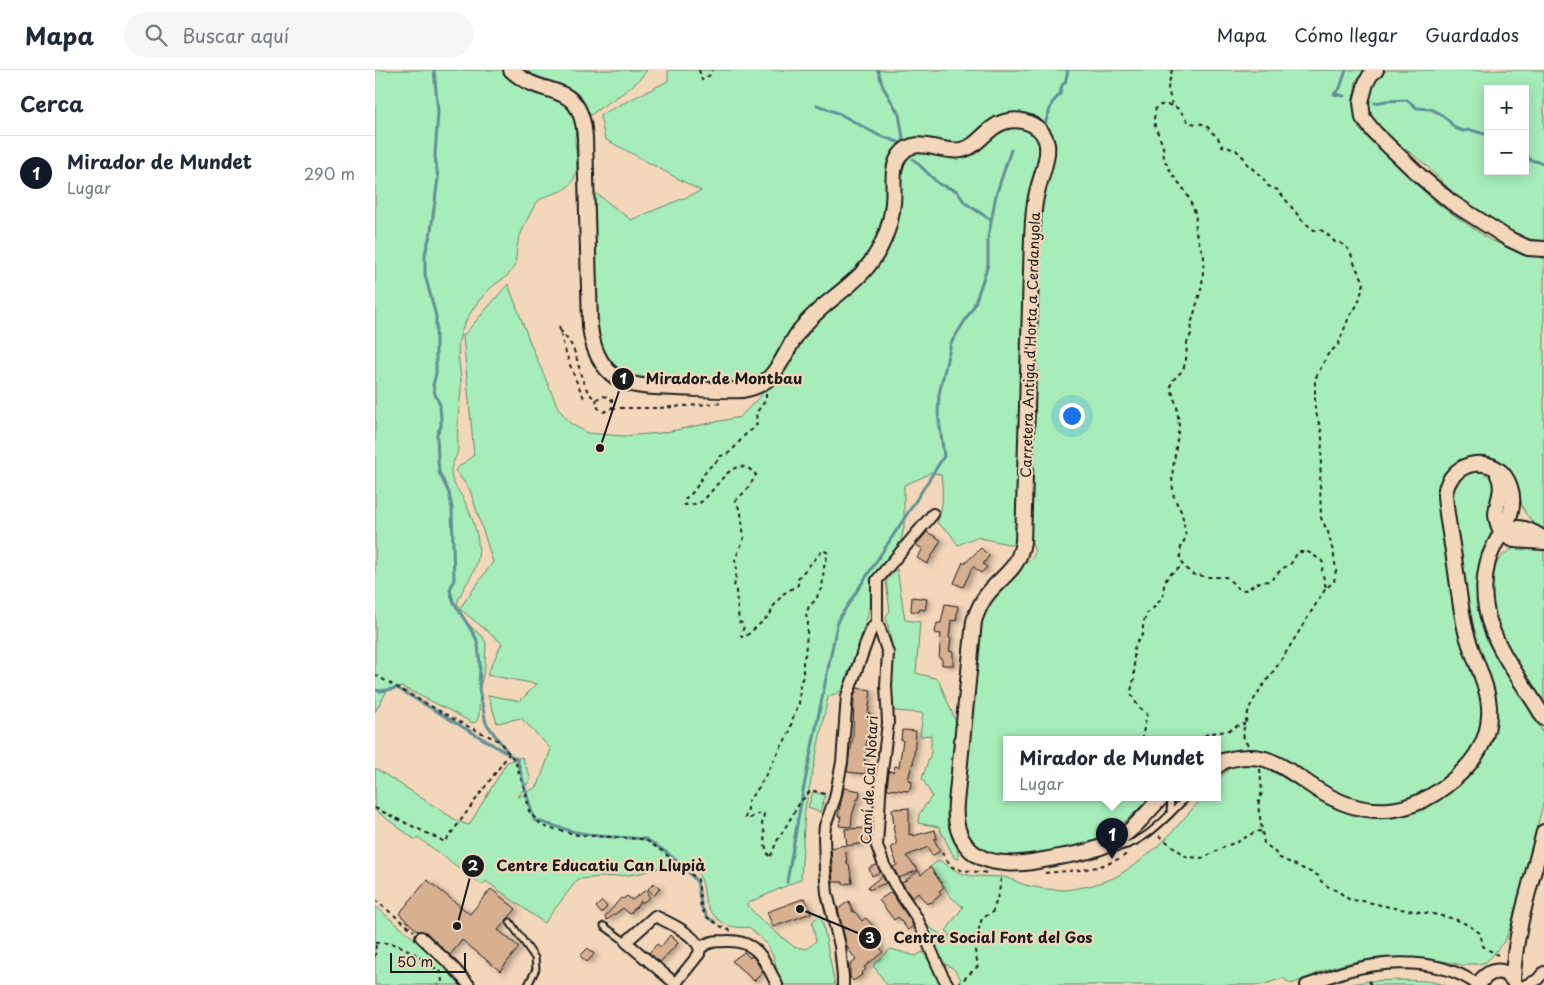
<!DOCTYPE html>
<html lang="es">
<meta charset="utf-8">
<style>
:root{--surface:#fff;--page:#f6f6f7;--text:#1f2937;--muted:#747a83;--line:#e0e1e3;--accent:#111827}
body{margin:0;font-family:"Playpen Sans",sans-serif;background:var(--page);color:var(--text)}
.controls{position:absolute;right:15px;top:15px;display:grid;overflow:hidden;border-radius:0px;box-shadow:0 2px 12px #0003}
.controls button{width:45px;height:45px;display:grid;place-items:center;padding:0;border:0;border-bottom:1px solid var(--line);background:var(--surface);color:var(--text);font:25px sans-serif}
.scale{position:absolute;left:15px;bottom:12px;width:76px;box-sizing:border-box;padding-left:5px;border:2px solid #1c1c1c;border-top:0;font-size:14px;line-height:18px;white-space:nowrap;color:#1c1c1c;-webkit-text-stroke:4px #f3d7ba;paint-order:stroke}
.you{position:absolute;left:696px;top:345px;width:18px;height:18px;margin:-12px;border:4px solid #fff;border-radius:50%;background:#1a73e8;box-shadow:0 0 0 8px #1a73e833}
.badge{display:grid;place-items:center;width:32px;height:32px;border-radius:50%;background:var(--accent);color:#fff;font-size:16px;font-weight:700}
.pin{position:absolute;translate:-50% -41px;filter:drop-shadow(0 1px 2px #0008)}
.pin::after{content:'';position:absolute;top:26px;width:18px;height:15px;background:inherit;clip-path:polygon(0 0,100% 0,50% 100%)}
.popup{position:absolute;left:628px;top:666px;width:218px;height:65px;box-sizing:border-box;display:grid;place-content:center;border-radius:0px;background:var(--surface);filter:drop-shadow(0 1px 4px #0005);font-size:16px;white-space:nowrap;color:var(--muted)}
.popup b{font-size:19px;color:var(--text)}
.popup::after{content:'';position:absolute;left:50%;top:100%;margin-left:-10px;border:10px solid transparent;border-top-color:var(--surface)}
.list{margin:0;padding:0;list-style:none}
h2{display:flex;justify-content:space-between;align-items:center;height:65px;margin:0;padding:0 20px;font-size:21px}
h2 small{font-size:16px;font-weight:400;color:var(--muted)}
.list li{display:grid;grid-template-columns:32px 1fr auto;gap:15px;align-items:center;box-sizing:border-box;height:75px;padding:0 20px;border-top:1px solid var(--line)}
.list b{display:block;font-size:19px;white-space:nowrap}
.list p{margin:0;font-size:16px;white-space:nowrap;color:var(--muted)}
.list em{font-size:16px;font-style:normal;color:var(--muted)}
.icon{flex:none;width:28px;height:28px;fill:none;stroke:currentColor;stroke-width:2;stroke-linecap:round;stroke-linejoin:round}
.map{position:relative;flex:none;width:1169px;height:915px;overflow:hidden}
header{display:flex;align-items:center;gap:30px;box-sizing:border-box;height:70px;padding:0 25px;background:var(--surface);border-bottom:1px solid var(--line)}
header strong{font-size:24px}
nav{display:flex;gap:28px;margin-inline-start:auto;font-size:18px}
.search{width:350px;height:45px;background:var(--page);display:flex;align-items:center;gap:12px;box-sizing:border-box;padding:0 18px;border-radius:28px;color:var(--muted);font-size:19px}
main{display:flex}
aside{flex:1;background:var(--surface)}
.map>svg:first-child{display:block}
.green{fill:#a6edb9;stroke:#61846a;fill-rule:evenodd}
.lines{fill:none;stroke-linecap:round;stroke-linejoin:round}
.stream{stroke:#609096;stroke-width:3}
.building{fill:#d7b091;stroke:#1c1c1c;filter:url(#shadow)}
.lane-casing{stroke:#1c1c1c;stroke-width:9}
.street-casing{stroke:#1c1c1c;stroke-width:14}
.secondary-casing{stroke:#1c1c1c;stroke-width:18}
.path{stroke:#1c1c1c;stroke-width:2;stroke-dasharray:4 4;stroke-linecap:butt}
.lane{stroke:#f3d7ba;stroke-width:5}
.street{stroke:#f3d7ba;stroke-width:10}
.secondary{stroke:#f3d7ba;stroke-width:14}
.labels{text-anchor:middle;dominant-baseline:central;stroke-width:4.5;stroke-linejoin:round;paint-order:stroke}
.street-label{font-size:14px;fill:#1c1c1c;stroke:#f3d7ba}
.leader{fill:none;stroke:#1c1c1c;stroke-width:2}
.callout-dot{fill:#1c1c1c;stroke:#f3d7ba;stroke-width:2}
.mark-label{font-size:15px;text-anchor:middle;font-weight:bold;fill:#fff}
.callout-label{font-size:15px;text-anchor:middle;font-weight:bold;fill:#1c1c1c;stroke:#f3d7ba;stroke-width:4.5;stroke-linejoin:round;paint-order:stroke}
</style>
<header>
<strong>Mapa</strong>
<div class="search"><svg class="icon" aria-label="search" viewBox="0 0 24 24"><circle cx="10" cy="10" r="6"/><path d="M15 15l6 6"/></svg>Buscar aquí</div>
<nav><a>Mapa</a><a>Cómo llegar</a><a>Guardados</a></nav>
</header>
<main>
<aside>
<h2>Cerca<small></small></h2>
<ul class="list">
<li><span class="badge">1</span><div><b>Mirador de Mundet</b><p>Lugar</p></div><em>290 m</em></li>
</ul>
</aside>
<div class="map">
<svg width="1169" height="915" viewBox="0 0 1169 915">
<defs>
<filter id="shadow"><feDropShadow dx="4" dy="2" stdDeviation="2.5" flood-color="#0004"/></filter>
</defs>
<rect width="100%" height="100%" fill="#f3d7ba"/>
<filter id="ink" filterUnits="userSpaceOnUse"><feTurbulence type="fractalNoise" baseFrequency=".02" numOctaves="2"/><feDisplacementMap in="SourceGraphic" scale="10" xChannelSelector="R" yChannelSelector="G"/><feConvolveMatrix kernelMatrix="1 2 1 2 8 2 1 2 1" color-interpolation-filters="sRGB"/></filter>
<g filter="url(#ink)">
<g class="green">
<path d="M0 0H272C255 26 222 33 203 58 194 69 209 94 197 112 189 125 172 122 162 132 158 137 146 162 144 169 140 179 143 189 138 199 133 207 125 210 118 216 104 228 90 248 85 266 81 281 85 295 86 311 87 325 83 338 83 352 82 361 83 370 83 379 82 388 75 394 76 404 77 415 87 424 91 434 99 451 107 474 102 492 100 500 96 506 92 513 88 519 85 526 82 533L85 538 118 492 95 420 80 400 99 385 88 266 133 214 156 275 183 338 195 353 212 363 248 366 286 363 365 347 399 312 441 253 492 207 525 97 534 85 543 81 574 86 629 56 651 57 664 69 667 86 657 112 654 126 642 476 601 467 583 475 574 462 562 453C569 437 568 422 566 405L556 402 548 407 529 415V457L526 471 499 509 493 545 468 620 453 627 430 739 426 809 371 834 385 849 419 877 432 879 441 871 437 852 446 844 460 915H409L402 902 399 888 391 873 374 857C356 860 338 851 331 832 327 819 331 811 320 801 318 800 316 797 314 796 297 791 277 801 261 804 242 807 222 807 203 809L169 853 111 811 107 815 45 769H39L0 740V698L84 752 94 755 132 692 147 687 156 709 142 728 163 716 176 679 146 648 122 653 113 625 145 631 162 614 112 605 127 573 85 539 84 542 97 558 108 567 111 573 110 596 105 617 104 646 101 652 98 653 70 638 27 617 12 621 0 642Z"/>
<path d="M293 0H989L981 11 978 35 984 59 1059 131 1115 170 1154 185 1169 188V462L1162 457 1151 444 1147 436 1142 413 1134 401 1123 392 1110 387 1094 388 1087 391 1075 399 1064 427 1078 531 1083 557 1106 627C1107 640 1106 653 1102 665 1087 711 1031 741 985 732 955 726 925 698 897 684 879 679 860 680 842 685V670H632V728H775C759 743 745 758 725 769 710 777 694 778 677 781 650 786 606 796 591 763 589 759 588 753 586 749L603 561C612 529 626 520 647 497 652 491 658 490 660 482L654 464 664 150 665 137 678 86 679 75 674 60 670 56 660 49 634 44 621 48 615 51 598 68 587 73 574 74 544 68 534 69 527 73 520 80 512 97V137L501 170 484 197 414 265 397 293 387 305 374 312 360 314 268 310C237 303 227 288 221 258L218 121 256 150 326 121 230 69 225 45 293 11Z"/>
<path d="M1012 0H1169V171L1147 168 1079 124 1049 93 1001 57 992 35 999 11ZM1113 19H1150V101H1113Z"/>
<path d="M1098 401 1108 402 1119 411V462L1107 487 1103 504V516L1109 562 1113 573 1164 654 1169 667V731L1136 855 1130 871 1125 876 1119 884 1111 892 1104 894H1091L1090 896C1053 886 1012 884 974 893 955 897 935 907 916 914L908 908 887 915H581L586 909 578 898 564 891 547 852 572 869 575 864 571 861 588 837 576 827 555 797 564 790 585 803 597 806 630 807 650 815 669 819 690 820 715 816 739 808 764 792 790 770 827 728H842V711L855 698 862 695 882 693 908 703 947 728 1038 740 1114 669 1100 575 1086 504 1078 436 1077 423 1080 414 1087 405Z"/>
<path d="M1142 477 1169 478V634L1154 610 1152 611C1133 578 1116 555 1117 515 1117 496 1124 484 1142 477Z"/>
<path d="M522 499 530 550 545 552 541 603 563 609 581 652 572 752 581 772 584 788 580 789 564 757 543 753 544 744 557 726 547 708 556 683V665L545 666 548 643 519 641 516 614 517 575 511 546 515 541 511 511Z"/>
<path d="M438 722 450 725 445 742 433 738Z"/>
<path d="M0 836 82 905 87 915H0Z"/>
<path d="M516 879 541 886 548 882 570 915H512L498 895Z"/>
<path d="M1024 910 1052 911 1070 915H970L994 911Z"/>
</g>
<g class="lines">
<g class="stream">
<path d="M59 0 63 42 60 86 63 108 56 161 50 184V205L61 246V304L58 315 60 324 65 335 66 350V356L62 364 63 389 64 402 74 423 77 438 79 509 75 520 78 531 101 568 103 575 105 594 104 619 111 653 134 684"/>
<path d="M969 26 959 24 965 18 971 0"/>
<path d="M1000 33 1011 31 1032 30 1042 38 1056 39 1065 44 1073 50 1080 58 1088 61 1096 60 1113 65"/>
<path d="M442 35 465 44 503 65 529 74 524 44 508 17 503 0"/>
<path d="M670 54 677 33 685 24 687 15 690 13 693 0"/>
<path d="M1150 84 1155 90 1169 93"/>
<path d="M538 89 564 114 582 121 590 133 616 150"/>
<path d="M0 620 6 621 22 618 142 689 159 750 200 762 224 766 271 769 291 782 310 798 322 812 327 838 333 848 339 851"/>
<path d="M412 812 428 721 463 550 538 435 569 386 563 343 564 324 576 273 599 236 613 195V168L621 125 636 80"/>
</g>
</g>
<g class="building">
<path d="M552 462 566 470 552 494 542 488 548 479 541 475Z"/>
<path d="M606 478 614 486 608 494 612 497 606 503 598 496 588 517 579 513 588 492 589 494Z"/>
<path d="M537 527 552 529 550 540 545 539 544 542 536 541Z"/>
<path d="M570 534 583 536 581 551 576 550 574 568H576L574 581 578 582V595H567V588H564L566 564 560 563 562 553H566Z"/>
<path d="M482 618 496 620 493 643H495L489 694H492L490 704 472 702 475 679H476L478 665 479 627Z"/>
<path d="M527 660 541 661 538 694H537L533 710 537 711 534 721 512 719 514 701 518 702 520 696 524 697 528 670H526Z"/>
<path d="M469 718 485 721 484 729H482L477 746 476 757 464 756 466 746H463Z"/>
<path d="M534 738V765L538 764V766L560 760 562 768 559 769 565 781 557 786 553 777 531 786 543 800 524 808 518 797 522 795 516 777 522 775 518 757 519 756 517 739Z"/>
<path d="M495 758V772L472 776 470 759Z"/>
<path d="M470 775 472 794H474L477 813 468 814V812H458L456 778Z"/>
<path d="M502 795 505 802 497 806 494 798Z"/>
<path d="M555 797 569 817 564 821 566 824 556 833 555 832 552 834 543 823 537 828 527 813 544 801 546 805Z"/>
<path d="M507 806 511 813 494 820 493 817Z"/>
<path d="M52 810 95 844 116 819 141 839 123 860 144 877 125 901 87 870 75 885 51 862 43 861 24 844Z"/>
<path d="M279 813 285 818 279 826 273 819Z"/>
<path d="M271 820 274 822 272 824 275 827 267 833 266 831 255 844 248 838 232 850 230 847 246 828 248 829 252 826 257 830Z"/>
<path d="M516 822 536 851 538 856 533 860 523 847 519 850 504 830Z"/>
<path d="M430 828 436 843 398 857 392 842Z"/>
<path d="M227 831 232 837 226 843 221 837Z"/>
<path d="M474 831 478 842H480L487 851 491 848 499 857 497 859 502 865 501 867 506 874 504 876 508 882 489 897 491 899 486 904 487 905 478 911 475 907V895L481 890 472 877 463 839Z"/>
<path d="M295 865 303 873 285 892 274 883 282 874 286 877Z"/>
<path d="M213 878 219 884 212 892 205 886Z"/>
<path d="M369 882 375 888 377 886 379 888 388 902 379 911 357 891Z"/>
</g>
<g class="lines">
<defs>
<g id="lane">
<path d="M842 702 851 695"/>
<path d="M795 744 796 728"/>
<path d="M733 778C764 780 791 748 811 728"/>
<path d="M135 852 160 888 161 899 153 915"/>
<path d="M229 856 251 872"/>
</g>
<g id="street">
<path d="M502 551 513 583 511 616 513 653 506 709 502 776 509 795 520 815 542 848 567 905 573 915"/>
<path d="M46 867 77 896 94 915"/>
<path d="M325 878C335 871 340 871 352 871 383 870 390 891 402 915"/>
<path d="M300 914 324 884 325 878"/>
<path d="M302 915 251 872 280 846C296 854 316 862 325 878"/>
<path d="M468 915V907L465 876 452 823 450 799 449 766 450 756 460 728 467 692 472 626 496 560 502 551V510L558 444"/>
<path d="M931 915C944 911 956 906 968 902 1011 889 1066 888 1103 915"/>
<path d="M1151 915 1162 910 1169 902"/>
</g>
<g id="secondary">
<path d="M136 0C169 31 206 7 210 68L215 257C218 283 230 308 257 314 272 318 288 317 303 318 325 319 347 321 368 320 378 318 387 315 395 307 408 294 414 274 425 260 453 224 490 215 509 169 514 157 517 145 518 133 520 116 515 99 525 85 541 64 565 84 586 80 604 77 611 57 629 52 639 49 649 50 658 55 686 71 665 103 661 127 658 140 658 154 657 168L648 472C643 501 627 505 611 526 605 534 602 542 599 551L581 733C578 767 594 791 630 793 646 795 663 791 679 788 701 784 722 781 741 770 759 760 772 742 786 728"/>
<path d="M1001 0 996 4 991 13 986 32 988 48 1000 63 1045 106 1076 132 1134 169 1153 178 1169 179"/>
<path d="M1123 405C1130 419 1122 430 1121 444 1121 451 1124 457 1127 464L1139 470 1169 472"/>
<path d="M1129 459C1145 455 1156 460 1169 469"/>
<path d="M842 693C857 688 875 685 890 689 909 695 926 709 943 720 991 750 1035 747 1078 710 1097 694 1113 672 1114 646 1116 617 1098 590 1091 562 1085 538 1083 513 1079 488 1076 466 1071 445 1070 424 1075 388 1124 382 1135 417 1145 446 1120 465 1113 491 1096 556 1140 597 1169 648"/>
<path d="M1138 909C1140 858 1157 811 1169 762"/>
<path d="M1103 915C1114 898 1131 896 1141 915"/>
</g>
</defs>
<use href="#lane" class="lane-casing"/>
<use href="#street" class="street-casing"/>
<use href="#secondary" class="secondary-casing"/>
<g class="path">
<path d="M324 0 327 10 335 5 337 0"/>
<path d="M797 0 793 18 797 35"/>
<path d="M184 256C189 281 198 305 209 328"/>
<path d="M185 260C189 265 194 271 197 276 206 294 204 317 221 330 227 325 231 325 237 330V338L229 342 223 338 221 330"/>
<path d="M391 324V330L381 343 382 354C379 359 374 361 370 365 362 373 357 385 345 386 343 392 338 393 334 398 327 405 324 415 317 423 314 426 311 427 309 432L310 435C315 435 322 434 326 432 342 420 359 379 381 405L372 420 363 428 361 431 366 443 369 468 360 490 362 500 359 517 361 521 364 552 367 553 369 556 366 566 367 567H370L395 545 398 537 408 524 423 515V508L448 480 453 483 449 497 447 519 443 522 442 529 434 536 431 545 433 553 430 585 428 589V607L425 613 424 634 417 650 415 661 384 717 373 731V739L370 748 373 749 386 743 389 744 387 754 390 764 389 772 393 784 395 788 402 771 407 763 424 734 436 720 450 724"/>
<path d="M237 338H284L347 333"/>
<path d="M0 605 88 654 124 671 140 691 151 724 154 741 167 756 203 765 269 769 287 781 304 796 323 809 326 838 333 848 347 857 357 861"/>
<path d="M768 670V663L772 644 763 636 757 626 756 621 759 609V580L760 575 768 564V553L773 542 781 536 789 524C787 509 795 503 808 496"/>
<path d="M823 670C834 660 842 664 855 660 861 658 862 654 870 654"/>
<path d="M873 675 869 670 868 662 874 639 882 624 905 592 951 518 959 512 961 500 959 486 953 462 946 448 945 412 947 371V364L940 339V309L953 284 963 275 974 247 983 234 989 213C987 207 984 203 981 198 977 188 975 173 960 172L953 165 946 160H939L936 158 926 149 903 120 893 116 888 108 872 94 869 88 861 80 847 76 842 66 836 62 833 57 828 54 814 53C808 45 805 36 793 35 788 35 786 34 781 37L779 49 780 56 788 76 789 89 797 104 811 122 821 145 820 160 829 187 827 216 817 251 816 264 812 273 811 290 808 300 796 312V318L802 337 804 356 797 406 798 421 799 428 807 443 811 467 806 477 805 487 808 496 817 504 832 507H851L864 519 870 520 885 512 895 511 908 498 915 495 923 482H933L946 490 948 493 947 501 951 518"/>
<path d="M885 699 887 722 883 735 889 773 898 780 905 788 944 806 946 811 950 815 964 822 975 830 988 831 1019 838 1058 844 1080 849 1093 855 1105 863 1108 876 1112 879 1123 885"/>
<path d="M0 738 70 772 134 684"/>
<path d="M784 766 812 787 828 788 853 775 861 773 880 762 886 761"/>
<path d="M567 783 577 797 586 800 613 803"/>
<path d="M670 803C700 800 726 801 752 784"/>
<path d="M0 830 39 861"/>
<path d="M0 873C29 870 43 888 66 902L67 912 63 915"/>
<path d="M0 887 1 873"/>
<path d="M994 911 996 915"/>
<path d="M583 915 603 896 599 876 607 848 617 843C622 830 626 818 626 804"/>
</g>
<use href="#lane" class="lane"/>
<use href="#street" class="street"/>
<use href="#secondary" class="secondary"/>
</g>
</g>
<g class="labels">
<g class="street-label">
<text transform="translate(655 275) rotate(-88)">Carretera Antiga d'Horta a Cerdanyola</text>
<text transform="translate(494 710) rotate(-87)">Camí de Cal Notari</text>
</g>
</g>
<path class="leader" d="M225 378L248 309M82 856L98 796M425 839L495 868"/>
<g class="callout-dot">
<circle cx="225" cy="378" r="5"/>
<circle cx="82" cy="856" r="5"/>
<circle cx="425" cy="839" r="5"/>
<circle cx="248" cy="309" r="12"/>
<circle cx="98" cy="796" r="12"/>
<circle cx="495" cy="868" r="12"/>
</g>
<g class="mark-label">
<text x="248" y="314">1</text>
<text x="98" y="801">2</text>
<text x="495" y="873">3</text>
</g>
<g class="callout-label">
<text x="349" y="314">Mirador de Montbau</text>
<text x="226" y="801">Centre Educatiu Can Llupià</text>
<text x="618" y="873">Centre Social Font del Gos</text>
</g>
</svg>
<div class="controls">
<button>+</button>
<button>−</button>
</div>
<div class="scale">50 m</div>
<div class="you"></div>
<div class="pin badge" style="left:737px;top:789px">1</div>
<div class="popup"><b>Mirador de Mundet</b>Lugar</div>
</div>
</main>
